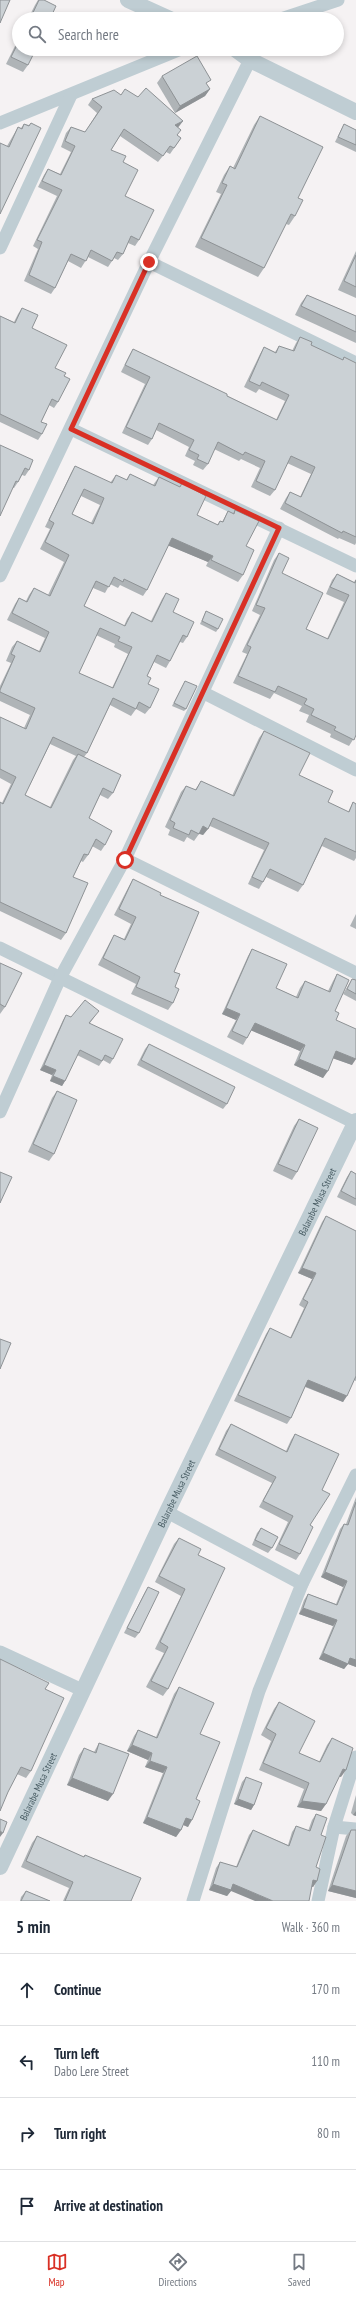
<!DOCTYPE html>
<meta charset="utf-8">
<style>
:root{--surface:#fff;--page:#f2f2f3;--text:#1f2937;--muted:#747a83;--line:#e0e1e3;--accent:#d93025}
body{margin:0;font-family:"PT Sans Narrow",sans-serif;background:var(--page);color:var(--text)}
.stop{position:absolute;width:12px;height:12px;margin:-9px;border:3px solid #d93025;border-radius:50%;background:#fff}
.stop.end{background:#d93025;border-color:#fff;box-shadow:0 1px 4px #0008}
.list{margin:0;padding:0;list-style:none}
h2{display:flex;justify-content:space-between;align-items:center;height:52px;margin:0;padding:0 16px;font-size:17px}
h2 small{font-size:13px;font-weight:400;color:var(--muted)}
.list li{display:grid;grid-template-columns:26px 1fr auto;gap:12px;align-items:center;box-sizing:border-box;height:72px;padding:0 16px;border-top:1px solid var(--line)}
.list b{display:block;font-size:15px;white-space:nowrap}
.list p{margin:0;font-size:13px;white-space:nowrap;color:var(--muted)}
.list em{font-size:13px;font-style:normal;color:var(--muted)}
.icon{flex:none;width:22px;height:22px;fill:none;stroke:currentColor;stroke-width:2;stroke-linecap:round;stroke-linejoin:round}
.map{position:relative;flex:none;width:356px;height:1901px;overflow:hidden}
.search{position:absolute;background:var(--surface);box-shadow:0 2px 6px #0003;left:12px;right:12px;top:12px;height:44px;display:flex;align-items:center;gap:10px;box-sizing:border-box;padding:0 14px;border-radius:22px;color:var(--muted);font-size:15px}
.sheet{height:340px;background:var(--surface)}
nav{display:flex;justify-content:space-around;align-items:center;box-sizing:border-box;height:56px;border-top:1px solid var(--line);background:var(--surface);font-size:11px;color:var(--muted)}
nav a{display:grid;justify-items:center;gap:2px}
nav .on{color:var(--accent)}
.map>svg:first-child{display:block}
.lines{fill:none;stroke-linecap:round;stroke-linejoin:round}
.minor{stroke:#bfcdd3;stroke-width:13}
.tertiary{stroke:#bfcdd3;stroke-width:16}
.wall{fill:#afb4b7;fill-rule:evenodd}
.shaded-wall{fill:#8e9295}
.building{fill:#cbd1d5;stroke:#8e9295;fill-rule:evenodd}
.route{stroke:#d93025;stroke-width:5}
.labels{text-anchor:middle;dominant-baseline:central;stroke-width:3;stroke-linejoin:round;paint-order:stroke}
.street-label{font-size:10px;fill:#475b62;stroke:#fff}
</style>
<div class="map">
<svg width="356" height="1901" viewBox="0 0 356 1901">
<rect width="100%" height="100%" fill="#f5f2f3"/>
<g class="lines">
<g class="minor">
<path d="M281 19 338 0"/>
<path d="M0 123 181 49"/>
<path d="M0 248 71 95"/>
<path d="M149 262 356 363"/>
<path d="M71 429 356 566"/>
<path d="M0 576 149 262 250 60"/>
<path d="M204 693 356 770"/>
<path d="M125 859 356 973"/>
<path d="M0 948 355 1123"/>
<path d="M0 1112 60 978 125 859 279 528"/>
<path d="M167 1512 302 1584"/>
<path d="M0 1652 82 1690"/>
<path d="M334 1827 356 1829"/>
<path d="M193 1901 259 1691 302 1584 356 1475"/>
<path d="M318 1901 334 1827 356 1757"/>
</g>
<g class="tertiary">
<path d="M128 0 170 19"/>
<path d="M235 49 250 60 356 112"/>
<path id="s1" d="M0 1867 167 1512 356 1121"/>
</g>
</g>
<g class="wall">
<path d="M38 0H44L50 19H28L35 5Z"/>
<path d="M19 38V49L28 65 23 72 6 64Z"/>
<path d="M162 76 207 85 210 89 205 96 175 113 157 83Z"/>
<path d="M121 95 138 97 183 121 178 128 177 135 181 138 170 154 166 152 158 162 120 136 111 150 123 162 125 196 139 240 135 246 128 243 123 254 118 260 114 258 108 267 88 257 81 268 68 261 55 288 51 294 24 281 38 249 33 246 57 196 38 187 44 175 48 169 60 174 71 152 61 147 66 133 71 127 85 132 97 113 88 105 92 99Z"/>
<path d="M260 116 298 198 295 216 289 225 286 224 264 268 258 277 195 247 221 194 216 192 224 175 230 166 233 168 254 125Z"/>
<path d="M31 123 0 214 7 146 14 134 18 127 21 128 24 124 29 125Z"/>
<path d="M344 124 356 130V152L335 142Z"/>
<path d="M356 251V298L338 290Z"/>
<path d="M307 295 356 316V343L295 315 301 303Z"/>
<path d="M22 308 32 328 55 368 64 376 58 402 54 408 49 405 41 422 42 434 38 440 0 422V316L14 322 18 314Z"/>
<path d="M300 337 311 345 342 360 344 357 356 363V543L355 545 339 538 338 539 280 509 286 498 290 492 300 497 311 474 287 463 275 490 270 496 251 487 260 468 241 459 239 461 214 449 208 464 203 470 193 465 195 461 185 456 189 447 156 430 152 439 148 445 122 433 145 384 121 372 129 356 133 349 276 420 285 401 259 389 256 393 244 387 260 354 264 347 275 352 279 346 292 351 296 343Z"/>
<path d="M0 445 29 470 25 476 22 475 18 482 14 488H13Z"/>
<path d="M75 466 110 483 116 475 126 480 130 474 153 485 159 477 180 487 182 483 197 515 217 525 220 521 222 522 228 511 233 513 235 510 246 546 243 575 238 582 206 566 208 562 168 545 147 590 143 596 120 585 118 588 110 584 105 593 93 588 84 606 124 626 127 619 132 612 151 621 162 599 166 593 173 612 187 637 183 643 180 642 170 661 166 668 154 662 147 676 150 708 145 714 136 709 131 716 110 705 87 753 84 757 113 793 108 799 100 795 89 818 105 845 101 851 92 846 88 855 83 862 81 861 73 877 66 933 61 940 0 911V802L2 803 11 784 0 778V717L24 728 30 715 0 701V686L11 663 6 661 12 647 17 641 39 651 45 638 7 620 15 604 19 598 26 601 29 595 34 588 48 595 64 562 40 549 50 529 45 527 71 473ZM81 496 100 505 91 523 72 514ZM96 635 115 644 114 647 128 654 112 688 79 673ZM50 744 76 756 73 760 50 807 25 795Z"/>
<path d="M279 553 282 573 306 629 327 639 344 602 326 594 332 580 337 574 354 582 356 579V735L349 746 330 737 331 734 306 722 309 715 299 711 302 706 274 693 270 699 233 683 247 654 242 652 260 615 252 611 274 560Z"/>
<path d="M206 611 218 629 216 632 200 624Z"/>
<path d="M185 681 186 709 184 711 172 706Z"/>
<path d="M264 731 299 775 328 802 348 812 353 802 356 804V858L354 861 322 846 303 885 298 892 266 877 263 882 259 889 248 884 264 850 210 826 203 835 199 834 194 841 187 837 184 842 168 835 170 830 165 827 181 792 186 786 195 790 201 781 232 796 259 738Z"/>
<path d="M133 879 160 895 174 972 175 987 173 1003 168 1010 131 994 136 984 98 965 110 942 114 935 124 939 131 924 114 915 129 886Z"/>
<path d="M356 914V929L350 926Z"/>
<path d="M252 949 276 988 296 997 300 988 305 981 328 991 333 981 337 974 335 1011 336 1020 352 1065 333 1058 323 1078 294 1065 300 1051 251 1030 247 1038 243 1045 227 1037 236 1020 222 1014 248 956Z"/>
<path d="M0 963 5 1007 0 1014Z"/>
<path d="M352 979 356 980V1001L343 994Z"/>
<path d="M66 1015 71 1017 95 1016 90 1023 113 1059 110 1064 103 1060 99 1066 77 1055 65 1081 62 1086 50 1081 52 1075 40 1070 63 1020Z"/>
<path d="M149 1044 227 1104 223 1109 137 1065 145 1049Z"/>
<path d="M57 1091 54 1154 49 1161 28 1152 52 1098Z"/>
<path d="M299 1119 297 1172 292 1180 273 1171 294 1126Z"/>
<path d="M351 1171 356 1174V1206L337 1197 347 1177Z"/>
<path d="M326 1216 356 1231V1381L354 1380 343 1402 305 1387 291 1418 287 1424 234 1401 266 1334 270 1328 290 1338 304 1308 299 1305 312 1279 298 1273 322 1222Z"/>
<path d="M231 1424 286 1451 291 1440 295 1434 322 1490 300 1554 296 1560 275 1550 288 1522 259 1507 272 1483 215 1455 226 1431Z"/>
<path d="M356 1497V1667L348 1664 344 1669 319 1659 333 1626 299 1614 304 1600 308 1594 336 1604 343 1587 321 1577 340 1529 344 1524H346Z"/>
<path d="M261 1528 272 1548 268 1553 252 1545 257 1533Z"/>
<path d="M179 1538 198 1555 168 1689 163 1696 146 1687 164 1653 155 1649 181 1596 155 1582 174 1544Z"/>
<path d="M148 1587 139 1633 135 1638 124 1633 145 1592Z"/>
<path d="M179 1687 200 1734 196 1799 188 1827 183 1825 181 1830 176 1837 143 1823 163 1773 145 1767 148 1760 127 1751 134 1736 138 1730 156 1737 174 1694Z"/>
<path d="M45 1689 31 1771 26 1778 17 1774 8 1792Z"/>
<path d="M279 1702 299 1753 319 1762 327 1745 332 1738 341 1777 339 1776 326 1804 321 1811 297 1807 304 1789 259 1770 271 1741 261 1735 274 1709Z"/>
<path d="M99 1743 108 1801 67 1785 79 1755 84 1748 94 1752Z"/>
<path d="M246 1777 254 1805 251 1810 234 1804 242 1782Z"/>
<path d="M356 1795V1816L353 1815 351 1813Z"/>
<path d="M316 1814 321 1835 316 1867 317 1881 313 1887 231 1891 227 1896 209 1890 216 1868 220 1862 236 1867 249 1835 253 1830 288 1845 292 1832 296 1826 308 1831 312 1820Z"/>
<path d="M351 1830H356V1898L328 1891 346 1836Z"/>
<path d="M37 1836 83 1857 85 1855 131 1901H63L69 1888 21 1867 32 1843Z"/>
<path d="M26 1891 50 1901H20L21 1897Z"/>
</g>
<g class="shaded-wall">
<path d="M210 89 205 96 175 113 180 106Z"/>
<path d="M183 121 178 127 170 132 175 125Z"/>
<path d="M172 538 213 556 208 562 167 545Z"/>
<path d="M203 826 208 829 203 835 198 833Z"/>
<path d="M226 1008 240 1014 236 1020 222 1014Z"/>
<path d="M255 1023 305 1045 300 1051 250 1030Z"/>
<path d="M336 1051 356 1059 352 1065 332 1058Z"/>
<path d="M299 1059 328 1071 323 1078 294 1065Z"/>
<path d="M44 1065 56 1070 52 1075 40 1070Z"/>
<path d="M53 1076 65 1081 62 1086 50 1081Z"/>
<path d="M302 1268 316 1273 312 1279 298 1273Z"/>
<path d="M308 1380 347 1396 343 1402 304 1386Z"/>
<path d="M325 1572 347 1581 343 1587 321 1577Z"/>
<path d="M303 1608 337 1620 333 1626 299 1614Z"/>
<path d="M323 1653 350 1658 356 1660V1667L348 1664 344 1669 319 1659Z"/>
<path d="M132 1745 152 1753 148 1760 127 1751Z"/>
<path d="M150 1761 167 1767 163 1773 145 1767Z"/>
<path d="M343 1769 346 1770 341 1777 338 1776Z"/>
<path d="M72 1778 113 1794 108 1801 67 1785Z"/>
<path d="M238 1799 254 1805 251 1810 234 1804Z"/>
<path d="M302 1801 326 1804 321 1811 297 1807Z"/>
<path d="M356 1811V1816L353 1815Z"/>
<path d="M147 1817 181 1830 176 1837 143 1823Z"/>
<path d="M186 1818 192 1820 188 1827 181 1824Z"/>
<path d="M0 1831 3 1833 0 1837Z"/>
<path d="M313 1880 317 1881 313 1887 309 1885Z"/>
<path d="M213 1884H233L273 1901H255L231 1891 227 1896 209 1890Z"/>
<path d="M332 1885 356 1891V1898L328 1891Z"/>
</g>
<g class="building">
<path d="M0 0H10L0 23Z"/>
<path d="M39 0H44L56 6 50 19H30Z"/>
<path d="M19 41V49H36L28 65 11 57Z"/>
<path d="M197 56 211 80 206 83 210 89 180 106 162 76Z"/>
<path d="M146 88 183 121 175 125 181 130 177 135 181 138 174 148 170 146 163 156 124 129 111 150 126 156 123 162 138 170 125 196 154 210 139 240 131 236 123 254 117 252 112 261 91 250 86 261 71 254 55 288 29 275 42 242 37 240 62 190 42 181 48 169 61 175 75 146 65 141 71 127 85 132 102 107 92 99 114 90 121 95 125 89 138 97Z"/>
<path d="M260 116 323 147 298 198 303 200 295 216 291 214 264 268 201 238 227 185 222 183 230 166 235 169Z"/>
<path d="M31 123 41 128 0 214V143L9 147 18 127 22 129 24 124 29 126Z"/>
<path d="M344 124 356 130V145L338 137Z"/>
<path d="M356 255V287L344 281Z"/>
<path d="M307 295 356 316V332L301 306Z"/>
<path d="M22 308 38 315 32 328 67 345 55 368 66 373 64 376 70 379 58 402 52 399 41 422 47 424 42 434 0 414V316L15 323Z"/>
<path d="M300 337 312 342 311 345 343 360 344 357 356 363V537L343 531 342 533 285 503 290 492 301 497 315 467 291 456 275 490 256 481 265 461 245 452 243 455 218 442 208 464 197 459 199 455 189 450 194 440 159 423 152 439 126 427 150 377 125 365 133 349 227 394V396L277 420 289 395 262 382 260 386 249 381 264 347 276 353 279 346 294 351Z"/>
<path d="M0 445 33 460 29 470 25 468 18 482 16 481 0 516Z"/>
<path d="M75 466 112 483 116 475 127 480 130 474 155 486 159 477 180 487 182 483 206 496 197 515 218 525 220 521 223 522 228 511 234 514 235 510 259 521 246 546 254 550 243 575 211 560 213 556 172 538 147 590 124 579 123 582 114 577 109 587 96 581 84 606 125 626 132 612 152 622 166 593 179 599 173 612 194 622 187 637 183 635 170 661 157 655 147 676 151 678 148 684 159 689 150 708 139 702 136 709 113 698 87 753 53 737 25 795 51 808 78 754 121 775 113 793 103 788 89 818 112 831 105 845 96 839 88 855 84 854 73 877 88 883 66 933 0 902V802L3 804 16 777 0 769V717L26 729 35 708 0 692V690L15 656 11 654 17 641 40 652 49 632 12 613 19 598 27 602 34 588 50 596 69 555 45 542 54 523 49 520ZM84 489 104 498 93 524 72 514ZM100 628 120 637 118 641 132 647 113 688 79 673Z"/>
<path d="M279 553 289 558 282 573 323 593 306 629 328 639 349 595 330 587 337 574 355 583 356 580V735L354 740 334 730 336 727 311 715 314 709 304 704 307 699 278 686 275 692 238 676 251 647 247 645 265 608 256 605Z"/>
<path d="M206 611 223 619 218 629 202 621Z"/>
<path d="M185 681 197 686 186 709 174 703Z"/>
<path d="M264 731 310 753 299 775 333 791 328 802 349 812 353 802 356 804V852L325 838 303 885 270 869 263 882 252 877 269 843 213 818 208 829 203 826 199 834 191 830 189 835 173 828 175 823 170 820 186 786 196 790 201 781 234 796Z"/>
<path d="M133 879 161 893 160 895 199 912 174 972 180 974 175 987 179 989 173 1003 136 987 140 977 103 958 114 935 125 940 136 917 119 909Z"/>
<path d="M252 949 287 964 276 988 298 998 305 981 330 992 337 974 349 980 335 1011 339 1013 336 1020 356 1029V1059L336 1051 328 1071 299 1059 305 1045 255 1023 247 1038 232 1031 240 1014 226 1008Z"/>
<path d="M0 963 22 973 5 1007 0 1004Z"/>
<path d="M352 979 356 980V994L347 989Z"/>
<path d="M85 1000 99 1011 89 1023 123 1039 113 1059 105 1055 102 1061 80 1050 65 1081 53 1076 56 1070 44 1065 66 1015 71 1017Z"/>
<path d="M149 1044 235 1087 227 1104 141 1060Z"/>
<path d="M57 1091 77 1100 54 1154 33 1144Z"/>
<path d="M299 1119 318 1128 297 1172 278 1164Z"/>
<path d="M351 1171 356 1174V1199L341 1191Z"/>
<path d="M0 1172 12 1177 0 1203Z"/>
<path d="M326 1216 356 1231V1376L347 1396 308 1380 291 1418 238 1395 270 1328 291 1338 308 1302 303 1299 316 1273 302 1268Z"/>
<path d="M0 1339 11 1343 0 1369Z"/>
<path d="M231 1424 287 1452 295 1434 339 1454 322 1490 330 1494 310 1525 313 1527 300 1554 279 1544 293 1516 263 1501 276 1477 219 1449Z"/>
<path d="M356 1502V1660L350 1658 348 1664 323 1653 337 1620 303 1608 308 1594 337 1605 347 1581 325 1572 344 1524 348 1525Z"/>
<path d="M261 1528 278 1537 272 1548 255 1540Z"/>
<path d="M179 1538 201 1549 198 1555 225 1568 168 1689 151 1681 168 1647 160 1642 185 1589 159 1576Z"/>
<path d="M148 1587 159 1592 139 1633 127 1628Z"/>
<path d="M0 1659 49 1683 45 1689 64 1698 31 1771 21 1767 8 1792 0 1811Z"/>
<path d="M179 1687 214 1703 200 1734 220 1742 196 1799 200 1801 192 1820 186 1818 181 1830 147 1817 167 1767 150 1761 152 1753 132 1745 138 1730 157 1738Z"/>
<path d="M279 1702 315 1721 299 1753 320 1762 332 1738 353 1748 346 1770 343 1769 326 1804 302 1801 309 1783 263 1763 276 1734 266 1728Z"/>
<path d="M99 1743 129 1754 113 1794 72 1778 84 1748 96 1753Z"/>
<path d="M246 1777 262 1783 254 1805 238 1799Z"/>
<path d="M316 1814 327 1818 321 1835 326 1837 316 1867 320 1869 317 1881 313 1880 309 1901H273L233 1884 231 1890 213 1884 220 1862 237 1867 253 1830 289 1846 296 1826 310 1831Z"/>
<path d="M0 1819 7 1822 3 1833 0 1831Z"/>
<path d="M351 1830H356V1891L332 1885Z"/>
<path d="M37 1836 84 1857 85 1855 141 1878 131 1901H65L73 1882 26 1861Z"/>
<path d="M26 1891 50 1901H21Z"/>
</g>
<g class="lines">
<path class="route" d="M125 860 279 528 71 429 149 262"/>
</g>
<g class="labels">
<g class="street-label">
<text stroke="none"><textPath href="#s1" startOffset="737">Balarabe Musa Street</textPath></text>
<text stroke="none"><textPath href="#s1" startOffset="413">Balarabe Musa Street</textPath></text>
<text stroke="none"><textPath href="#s1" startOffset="89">Balarabe Musa Street</textPath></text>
</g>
</g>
</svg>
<div class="stop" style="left:125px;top:860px"></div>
<div class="stop end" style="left:149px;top:262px"></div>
<div class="search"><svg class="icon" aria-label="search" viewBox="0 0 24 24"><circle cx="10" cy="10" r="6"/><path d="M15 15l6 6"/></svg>Search here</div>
</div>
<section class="sheet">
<h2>5 min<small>Walk · 360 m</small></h2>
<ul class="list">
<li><svg class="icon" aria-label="ahead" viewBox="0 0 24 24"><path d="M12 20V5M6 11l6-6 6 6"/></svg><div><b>Continue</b></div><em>170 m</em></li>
<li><svg class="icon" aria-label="left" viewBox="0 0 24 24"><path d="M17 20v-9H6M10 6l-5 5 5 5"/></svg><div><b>Turn left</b><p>Dabo Lere Street</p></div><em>110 m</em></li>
<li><svg class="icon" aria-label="right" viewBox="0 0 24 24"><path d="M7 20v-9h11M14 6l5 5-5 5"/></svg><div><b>Turn right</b></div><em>80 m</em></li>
<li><svg class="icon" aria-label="arrive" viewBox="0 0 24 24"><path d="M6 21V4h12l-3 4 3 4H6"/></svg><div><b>Arrive at destination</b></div></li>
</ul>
</section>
<nav>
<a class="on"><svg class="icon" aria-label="map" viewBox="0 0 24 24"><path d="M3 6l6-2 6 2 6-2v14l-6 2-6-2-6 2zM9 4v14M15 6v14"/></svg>Map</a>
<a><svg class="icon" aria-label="directions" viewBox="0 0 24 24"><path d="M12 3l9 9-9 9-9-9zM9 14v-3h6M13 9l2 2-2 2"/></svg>Directions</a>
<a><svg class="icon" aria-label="saved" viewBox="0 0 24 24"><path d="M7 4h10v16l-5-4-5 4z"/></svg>Saved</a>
</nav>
